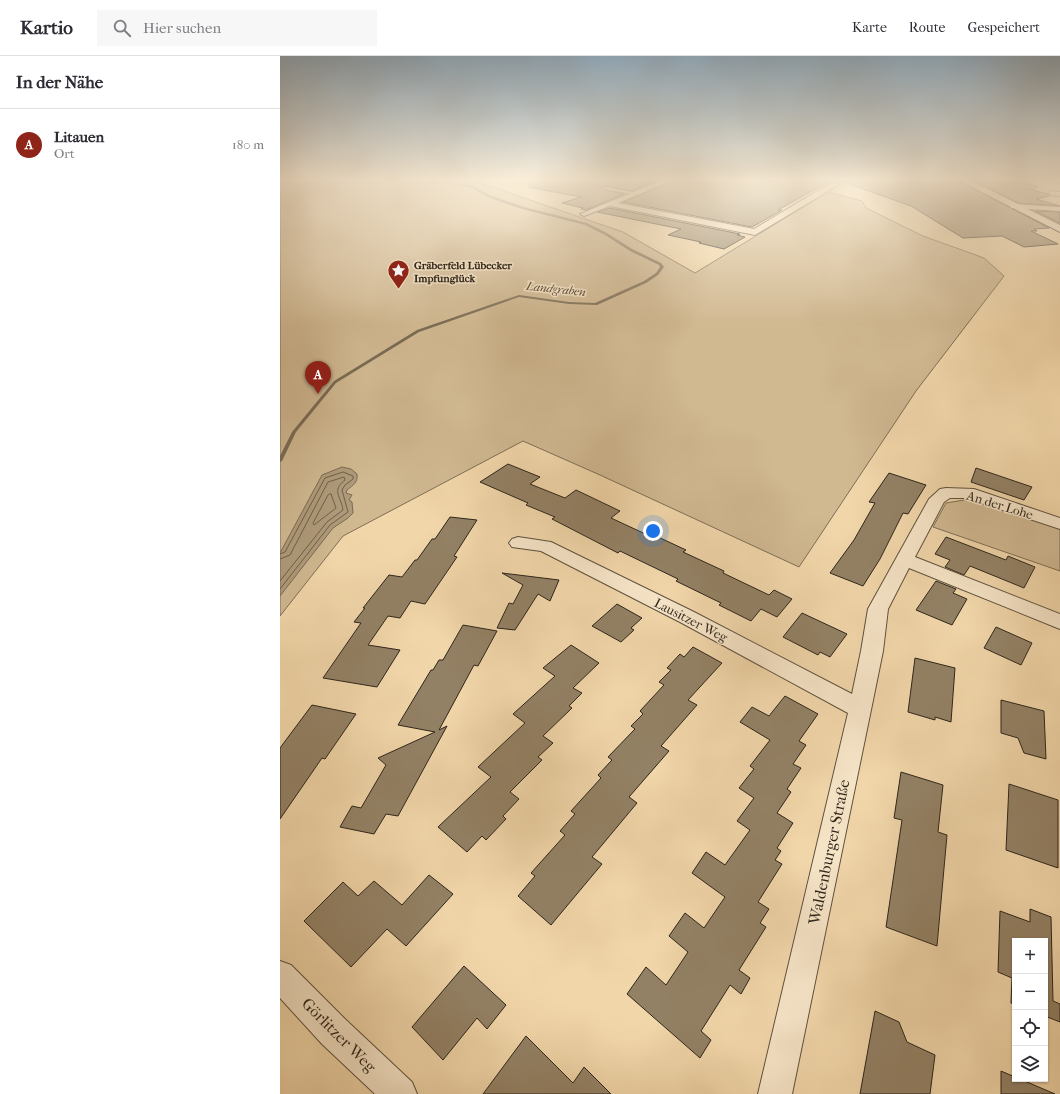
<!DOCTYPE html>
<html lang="de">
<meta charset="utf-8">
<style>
:root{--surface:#fff;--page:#f7f7f7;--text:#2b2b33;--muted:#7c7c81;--line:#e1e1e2;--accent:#8f2418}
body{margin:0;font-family:"IM FELL French Canon",serif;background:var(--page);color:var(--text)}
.controls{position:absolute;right:12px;bottom:12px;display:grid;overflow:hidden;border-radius:0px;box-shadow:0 1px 3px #0004}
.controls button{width:36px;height:36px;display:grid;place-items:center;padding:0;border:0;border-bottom:1px solid var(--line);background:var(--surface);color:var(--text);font:20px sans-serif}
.you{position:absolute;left:373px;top:475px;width:14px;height:14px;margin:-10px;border:3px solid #fff;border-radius:50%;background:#1a73e8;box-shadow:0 0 0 6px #1a73e833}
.badge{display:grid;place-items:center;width:26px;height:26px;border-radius:50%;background:var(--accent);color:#fff;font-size:13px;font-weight:700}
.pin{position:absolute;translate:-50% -33px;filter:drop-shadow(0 1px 2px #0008)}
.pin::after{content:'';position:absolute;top:21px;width:14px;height:12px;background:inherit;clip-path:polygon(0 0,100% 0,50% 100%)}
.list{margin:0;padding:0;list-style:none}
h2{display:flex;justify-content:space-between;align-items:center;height:52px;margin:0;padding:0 16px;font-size:17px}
h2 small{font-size:13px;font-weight:400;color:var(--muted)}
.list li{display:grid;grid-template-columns:26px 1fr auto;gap:12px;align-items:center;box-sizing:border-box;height:72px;padding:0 16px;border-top:1px solid var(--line)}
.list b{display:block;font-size:15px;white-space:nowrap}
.list p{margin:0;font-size:13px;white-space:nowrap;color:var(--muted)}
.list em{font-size:13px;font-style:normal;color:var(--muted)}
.icon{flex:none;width:22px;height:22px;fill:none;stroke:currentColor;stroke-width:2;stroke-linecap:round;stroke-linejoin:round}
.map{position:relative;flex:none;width:780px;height:1038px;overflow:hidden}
header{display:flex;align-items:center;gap:24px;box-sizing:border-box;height:56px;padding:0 20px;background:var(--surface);border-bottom:1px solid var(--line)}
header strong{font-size:19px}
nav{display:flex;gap:22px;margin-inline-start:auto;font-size:14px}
.search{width:280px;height:36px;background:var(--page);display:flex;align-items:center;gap:10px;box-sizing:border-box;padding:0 14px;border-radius:0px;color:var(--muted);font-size:15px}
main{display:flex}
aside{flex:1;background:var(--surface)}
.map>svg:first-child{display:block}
.green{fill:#d0b891;stroke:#7e6e56}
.water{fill:#ae9a79;stroke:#7a6b53}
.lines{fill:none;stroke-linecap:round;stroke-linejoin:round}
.shore{stroke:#6e604a;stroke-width:1}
.stream{fill:#7a6b53;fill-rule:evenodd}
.building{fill:#938165;stroke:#2d251b}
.lane-casing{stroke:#5e513e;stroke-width:2}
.street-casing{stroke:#5e513e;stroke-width:2}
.secondary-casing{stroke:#2d251b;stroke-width:2}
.lane{fill:#f6e4c7;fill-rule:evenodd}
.street{fill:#f6e4c7;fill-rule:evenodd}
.secondary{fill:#f6e4c7;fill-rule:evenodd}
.labels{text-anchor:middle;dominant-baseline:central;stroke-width:3;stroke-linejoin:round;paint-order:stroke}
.far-poi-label{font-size:11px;font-weight:bold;fill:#2d251b;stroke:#f6e4c7;text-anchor:start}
.far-water-label{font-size:12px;font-style:italic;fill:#5a4e3c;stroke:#f6e4c7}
.street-label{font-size:13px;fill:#2d251b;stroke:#f6e4c7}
.near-street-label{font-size:16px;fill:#2d251b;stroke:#f6e4c7}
</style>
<header>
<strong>Kartio</strong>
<div class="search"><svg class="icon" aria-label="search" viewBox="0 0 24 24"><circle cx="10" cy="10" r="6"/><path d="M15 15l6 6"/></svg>Hier suchen</div>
<nav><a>Karte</a><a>Route</a><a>Gespeichert</a></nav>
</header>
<main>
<aside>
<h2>In der Nähe<small></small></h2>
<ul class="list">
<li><span class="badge">A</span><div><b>Litauen</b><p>Ort</p></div><em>180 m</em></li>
</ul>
</aside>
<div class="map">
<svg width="780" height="1038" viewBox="0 0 780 1038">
<rect width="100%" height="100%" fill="#f1d6a9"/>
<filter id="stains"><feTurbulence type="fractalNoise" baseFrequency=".005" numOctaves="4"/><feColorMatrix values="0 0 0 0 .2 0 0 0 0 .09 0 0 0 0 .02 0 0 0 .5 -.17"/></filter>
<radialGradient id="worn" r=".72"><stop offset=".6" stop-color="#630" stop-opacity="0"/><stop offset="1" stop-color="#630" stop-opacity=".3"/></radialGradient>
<g class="green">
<path d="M0 122H186L343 176 415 217 548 136 582 145 586 152 643 180 704 202 724 220 636 335 519 511 320 419 243 385 63 480 0 560Z"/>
<path d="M690 443 780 471V515L653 471 666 447Z"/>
</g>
<path class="water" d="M62 411 71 413 77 418C78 427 73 429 67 434L66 437 72 439 69 444 72 446 73 457 68 462 53 472 0 540V497L42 419Z"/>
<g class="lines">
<g class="shore">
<path d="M51 438 56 452 34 469 33 467 48 439Z"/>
<path d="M0 498 5 496 45 422 63 416 73 420V423L65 429 62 434 68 456 50 469 0 533"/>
<path d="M0 503 10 499 48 426 64 421 65 424C51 435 61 440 63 454L47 466 0 525"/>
</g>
<path class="stream" d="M160 122H162L160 126 194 130 209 139 244 151 307 167 327 177 352 193 381 207 384 211 378 219 366 227 317 249 289 248 239 241 139 276 56 327 16 376 2 405 0 406V400L12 376 54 325 137 274 239 239 289 246 315 247 364 225 376 217 380 211 379 209 350 195 325 179 305 169 242 153 207 141 192 132 158 126Z"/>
</g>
<g class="building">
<path d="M249 122H382L352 135 323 130 325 134 344 138 306 154 301 153 303 152 282 147 301 141 248 131Z"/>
<path d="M399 122H555L498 154H502L472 171 343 146Z"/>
<path d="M561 122H673L769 172 754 173 757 175H751L778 188 744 191 722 180 683 182 631 150 561 125Z"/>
<path d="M690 122H723L758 131 749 133 768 138 769 140 756 143 780 150 739 147Z"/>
<path d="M330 152 460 178 457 179 465 181 444 193 419 187 421 186 388 179 401 173 317 156Z"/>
<path d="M755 155 780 156V167Z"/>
<path d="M228 408 260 421 250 428 285 442 296 434 340 455 331 462 374 482 376 480 406 494 403 496 444 515 443 517 489 539 494 534 512 543 497 561 481 553 471 565 439 549 441 547 396 525 398 523 340 495 338 497 272 463 275 461 246 449 248 447 200 426Z"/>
<path d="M696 412 752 431 744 444 691 426Z"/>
<path d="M609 417 646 429 628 458 623 457 600 503 583 530 550 517 574 484 595 447 589 446Z"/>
<path d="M170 461 197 464 174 500 177 501 145 548 131 545 120 562 108 560 88 589 120 594 97 631 43 622 81 567 74 566 85 552H83L109 519 122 521 135 504H137L152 483H155Z"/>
<path d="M666 481 726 504 728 500 755 511 744 532 690 510 684 519 665 511 670 504 655 498Z"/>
<path d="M222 517 279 524 270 545 258 538 235 574 217 572 229 547 233 548 243 529Z"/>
<path d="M656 525 676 533 673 537 687 543 672 569 636 554Z"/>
<path d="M337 548 362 562 351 572 354 574 341 586 312 570Z"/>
<path d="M522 557 567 578 550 601 540 596 538 599 503 581Z"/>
<path d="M183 569 217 575 198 610 194 609 159 674 167 670 118 760 106 758 94 778 60 771 72 750 81 752 106 709 98 702 155 676 118 669 151 614H153L159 604H163Z"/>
<path d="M716 571 752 587 741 609 704 592Z"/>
<path d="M291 589 319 607 293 632 302 637 289 650 292 652 263 680 273 687 258 701 262 704 230 736 239 743 223 760 226 763 206 784 202 780 187 796 158 771 211 721 198 711 245 667 233 658 275 620 263 612Z"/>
<path d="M413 591 442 607 408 644 417 649 381 690 389 695 349 741 357 747 312 801 322 808 271 869 238 840 255 820 251 817 285 779 280 775 295 758 291 755 321 722 318 719 332 704 328 701 355 673 351 670 363 658 360 655 384 629 379 626 391 614 387 612 400 598 404 601Z"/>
<path d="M635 602 675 612 671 666 655 661V664L628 656Z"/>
<path d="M505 640 538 658 519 685 526 689 513 708 521 712 507 733 511 736 497 757 513 767 497 792 501 795 495 804 502 808 478 846 489 853 480 867 486 871 459 914 470 922 461 938 450 929 421 975 431 984 420 1002 347 938 366 911 386 929 408 896 389 880 405 857 424 872 445 841 412 817 426 796 445 809 470 774 457 765 474 742 459 732 474 713 470 710 490 684 460 666 472 651 489 660Z"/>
<path d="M721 644 764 655 766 703 744 697 738 682 721 677Z"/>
<path d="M32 649 76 658 45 703 42 702 0 763V692Z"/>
<path d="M621 716 663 729 658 776 667 779 657 890 606 871 622 764 614 762Z"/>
<path d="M729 728 778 744V812L726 794Z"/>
<path d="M149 819 173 838 126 890 107 873 71 911 24 865 63 826 78 840 94 825 122 849Z"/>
<path d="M750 853 771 861 773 945 780 948V966L765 960V885H735V949L731 947 732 922 718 916 720 855 750 866Z"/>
<path d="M184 910 226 949 207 973 197 962 163 1004 132 971Z"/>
<path d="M595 955 619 966 627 986 655 999 650 1038H580Z"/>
<path d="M246 980 293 1027 304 1011 331 1038H203Z"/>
<path d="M721 1015 735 1021V1023H740L775 1038H721Z"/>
</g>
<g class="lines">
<defs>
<path id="lane" d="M324 131 357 137 359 138 357 139 325 133Z"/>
<g id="street">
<path d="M387 122H398L338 147 474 173 551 127H557L558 129 475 179 330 150 304 160 300 158Z"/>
<path d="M770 135 780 136V140L770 139Z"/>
<path d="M731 148 780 151V155L734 152H731Z"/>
<path d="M666 432 694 433 780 462V473L686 442H670L664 446 635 501 780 558V573L629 512 608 553 603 595 592 649 512 1038H478L568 657 400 566 261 495 232 491 229 487 232 483 238 481 271 486 414 556 572 638 581 595 588 553 649 443 660 433Z"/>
<path d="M0 905 11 909 66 964 132 1026 137 1038H95L42 988 0 942Z"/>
</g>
<path id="secondary" d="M674 122H686L780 169V176Z"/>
</defs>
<use href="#lane" class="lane-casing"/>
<use href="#street" class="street-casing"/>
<use href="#secondary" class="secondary-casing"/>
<use href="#lane" class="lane"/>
<use href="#street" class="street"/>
<use href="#secondary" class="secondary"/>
</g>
<linearGradient id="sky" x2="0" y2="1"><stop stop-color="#91aabc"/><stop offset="0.46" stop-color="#f9edd8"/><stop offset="1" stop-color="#f9edd8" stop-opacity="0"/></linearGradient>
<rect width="780" height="268" fill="url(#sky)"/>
<defs>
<symbol id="sight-pin" viewBox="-11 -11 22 30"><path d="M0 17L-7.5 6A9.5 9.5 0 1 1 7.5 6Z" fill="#8f2418" stroke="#f6e4c7"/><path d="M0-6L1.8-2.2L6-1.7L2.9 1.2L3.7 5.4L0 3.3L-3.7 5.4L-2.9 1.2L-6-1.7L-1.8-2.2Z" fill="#fff"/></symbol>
</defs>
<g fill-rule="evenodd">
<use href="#sight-pin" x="106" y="202" width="25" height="34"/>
</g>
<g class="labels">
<g class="far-poi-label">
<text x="134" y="209">Gräberfeld Lübecker<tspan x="134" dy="13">Impfunglück</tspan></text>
</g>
<g class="far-water-label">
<text transform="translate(276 233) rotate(6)">Landgraben</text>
</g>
<g class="street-label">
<text transform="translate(720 449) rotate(17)">An der Lohe</text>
<text transform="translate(411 564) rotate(27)">Lausitzer Weg</text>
</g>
<g class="near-street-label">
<text transform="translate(549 796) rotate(-78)">Waldenburger Straße</text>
<text transform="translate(59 979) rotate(45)">Görlitzer Weg</text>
</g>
</g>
<rect width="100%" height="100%" filter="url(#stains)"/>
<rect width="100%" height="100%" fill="url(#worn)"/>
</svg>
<div class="controls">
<button>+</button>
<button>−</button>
<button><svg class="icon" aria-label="locate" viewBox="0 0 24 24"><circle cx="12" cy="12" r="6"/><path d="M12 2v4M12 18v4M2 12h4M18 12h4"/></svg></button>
<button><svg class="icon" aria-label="layers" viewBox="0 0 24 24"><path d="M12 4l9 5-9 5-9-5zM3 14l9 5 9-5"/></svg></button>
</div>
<div class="you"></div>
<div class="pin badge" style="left:38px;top:338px">A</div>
</div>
</main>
